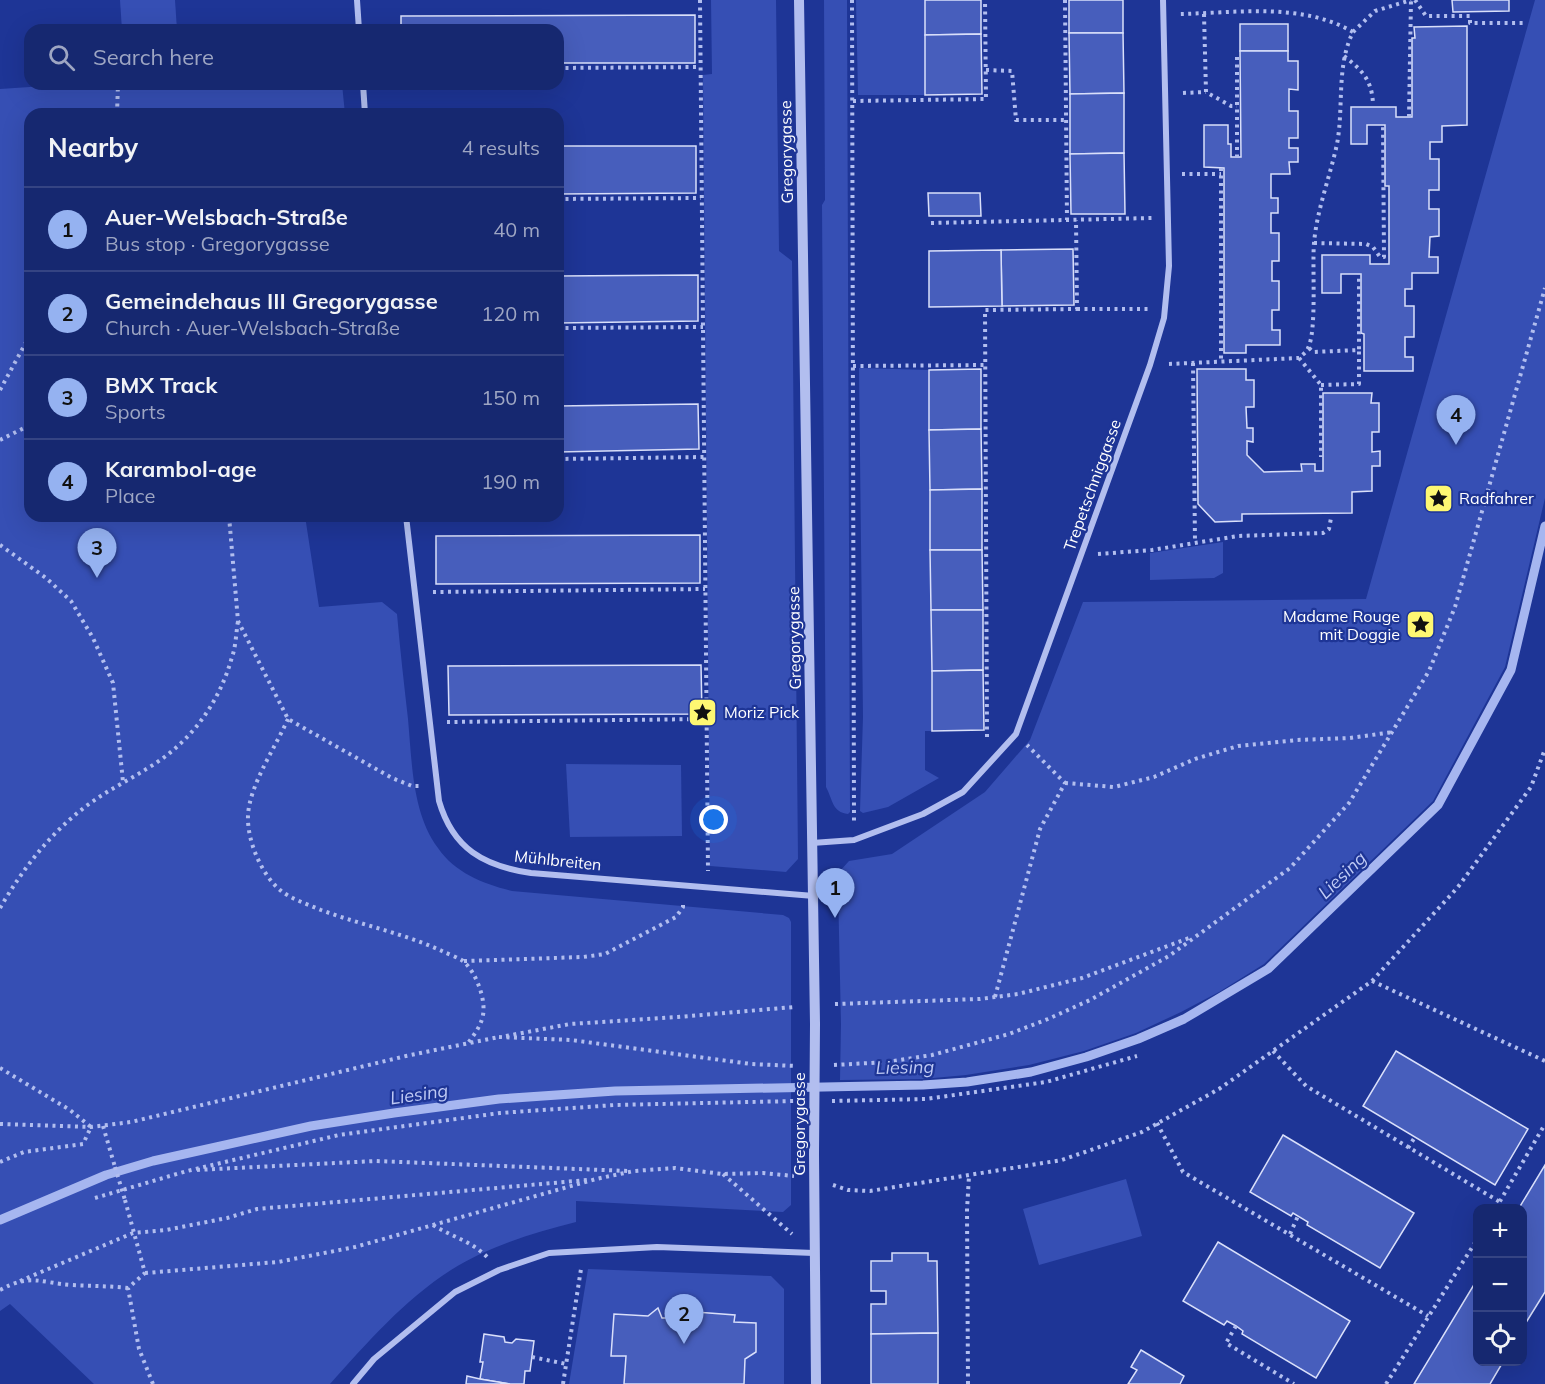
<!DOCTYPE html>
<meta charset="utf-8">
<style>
:root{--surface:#162870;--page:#233478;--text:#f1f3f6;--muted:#9ea6c3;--line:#354483;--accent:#95b2f1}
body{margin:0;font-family:Mulish,sans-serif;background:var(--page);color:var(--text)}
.controls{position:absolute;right:18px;bottom:18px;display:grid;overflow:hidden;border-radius:12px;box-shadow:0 6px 24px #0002}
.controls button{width:54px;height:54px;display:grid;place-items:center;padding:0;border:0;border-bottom:2px solid var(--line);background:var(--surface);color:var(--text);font:30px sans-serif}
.you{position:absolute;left:714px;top:820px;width:21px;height:21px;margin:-15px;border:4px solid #fff;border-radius:50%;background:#1a73e8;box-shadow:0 0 0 9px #1a73e833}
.badge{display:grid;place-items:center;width:39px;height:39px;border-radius:50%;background:var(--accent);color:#111;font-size:20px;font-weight:700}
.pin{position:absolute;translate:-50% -50px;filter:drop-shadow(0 2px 3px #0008)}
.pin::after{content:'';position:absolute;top:32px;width:21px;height:18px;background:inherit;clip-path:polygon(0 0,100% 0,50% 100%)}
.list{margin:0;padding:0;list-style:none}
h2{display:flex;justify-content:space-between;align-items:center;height:78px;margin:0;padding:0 24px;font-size:26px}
h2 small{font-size:20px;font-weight:400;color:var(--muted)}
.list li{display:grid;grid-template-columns:39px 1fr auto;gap:18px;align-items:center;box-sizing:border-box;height:84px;padding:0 24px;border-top:2px solid var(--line)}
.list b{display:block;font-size:22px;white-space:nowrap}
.list p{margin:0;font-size:20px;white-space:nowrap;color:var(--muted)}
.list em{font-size:20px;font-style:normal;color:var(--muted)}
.icon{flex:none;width:33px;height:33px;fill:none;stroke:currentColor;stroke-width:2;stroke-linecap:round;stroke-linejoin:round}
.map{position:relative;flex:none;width:1545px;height:1384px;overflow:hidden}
.search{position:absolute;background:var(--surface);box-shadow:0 6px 24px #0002;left:24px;top:24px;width:540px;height:66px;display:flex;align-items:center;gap:15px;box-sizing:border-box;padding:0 21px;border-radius:18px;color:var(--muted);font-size:22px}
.panel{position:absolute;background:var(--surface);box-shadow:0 6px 24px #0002;left:24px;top:108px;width:540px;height:414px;border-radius:18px}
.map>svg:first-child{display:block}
.green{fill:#364fb4}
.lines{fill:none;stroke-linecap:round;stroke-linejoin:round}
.stream{stroke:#a6b6f0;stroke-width:9}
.building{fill:#475ebc;stroke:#d9dffa;stroke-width:1.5}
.path{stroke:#b2beef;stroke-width:4;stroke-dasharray:3 4.5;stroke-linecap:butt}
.minor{stroke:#b2beef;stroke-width:6}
.tertiary{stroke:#b2beef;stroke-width:10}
.path-bridge{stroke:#b2beef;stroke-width:4;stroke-dasharray:3 4.5;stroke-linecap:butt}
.tertiary-bridge{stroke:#b2beef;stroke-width:10}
.labels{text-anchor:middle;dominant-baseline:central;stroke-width:4.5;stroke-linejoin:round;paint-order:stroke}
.street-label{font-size:16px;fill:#fff;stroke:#1e3596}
.poi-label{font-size:16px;fill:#fff;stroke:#1e3596;text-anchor:start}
.water-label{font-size:18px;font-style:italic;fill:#bfcaf5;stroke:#1e3596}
</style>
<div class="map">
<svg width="1545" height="1384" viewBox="0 0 1545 1384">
<rect width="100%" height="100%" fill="#1e3596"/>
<g class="green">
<path d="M120 0H175L177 30H122Z"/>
<path d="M711 0H776L779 251 792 261 798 859 786 872 710 866 703 75 712 74Z"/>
<path d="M824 0H847L850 812 848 814C832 812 833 800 826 787L822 205 825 200Z"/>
<path d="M856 0H925V95H858Z"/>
<path d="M1535 0H1545V498L1505 667 1433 801 1264 964 1219 992 1181 1012 1136 1033 1084 1051 1029 1065 966 1075 923 1079 840 1080 841 1024 838 887 840 871 849 861 892 854 985 792 1030 740 1083 602 1366 599Z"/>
<path d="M74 84H342L345 114H30V516H305L319 607 382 602 397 614C400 649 404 684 408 719 412 762 412 813 438 848 455 873 484 884 512 891L783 915 789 918 791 922V1205L783 1212 576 1201V1222C533 1233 489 1246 451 1270 404 1300 367 1343 330 1384H94L10 1304 0 1311V89Z"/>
<path d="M859 368 929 370 932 731H925V770L939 778 888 807 863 813 860 811 863 717Z"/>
<path d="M1223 542V573L1214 578 1150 580V553Z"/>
<path d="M566 764 681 765 682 836 570 837Z"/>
<path d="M1126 1179 1142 1236 1039 1265 1023 1209Z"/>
<path d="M588 1269 771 1276 784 1289V1384H569Z"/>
</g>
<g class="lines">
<path class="stream" d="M0 1220 106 1175 153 1161 311 1126 394 1113 499 1099 615 1091 923 1085 967 1082 1031 1072 1086 1057 1138 1039 1184 1019 1268 969 1438 805 1511 670 1545 526"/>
</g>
<g class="building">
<path d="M925 0H981V34L925 35Z"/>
<rect x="1069" y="0" width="54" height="33"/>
<path d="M1452 0H1509V11L1453 12Z"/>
<path d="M695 15V63H558V30H401V16Z"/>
<rect x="1240" y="24" width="48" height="27"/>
<path d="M1467 26V125L1442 126V142H1430V159H1439V190H1429V209H1439V236L1430 237 1429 257H1438V273H1412V289H1405V306H1414V337H1405V357H1413V371H1364V334L1361 333V274H1341V293H1322V255H1370V264H1389V186H1385V125H1367V144H1351V107H1396V117H1412V38H1415L1414 27Z"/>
<path d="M1069 33H1123L1124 93 1070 94Z"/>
<path d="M981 34 982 94 925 95V35Z"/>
<path d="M1240 51H1288V61H1298V90L1289 89V111H1298V138H1289V148H1298V162H1289L1290 174H1271V198H1278V213H1271V233H1279V261H1272V281H1279V310H1272V330H1280V345H1246V353H1224V168L1204 167V125H1228V144H1231V157H1241Z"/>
<path d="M1124 93V153L1070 154V94Z"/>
<path d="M558 146H696V193L558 194Z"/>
<path d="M1124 153 1125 214H1071L1070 154Z"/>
<path d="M928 193H980L981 216H929Z"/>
<path d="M1073 249 1074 305 1002 306 1001 250Z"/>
<path d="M1001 250 1002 306 929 307V251Z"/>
<path d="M698 275V321L558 323V276Z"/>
<path d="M981 369V429L929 430V370Z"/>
<path d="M1197 369H1246V380H1254V407H1246L1247 428H1253V442L1247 441V455L1264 472 1302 471 1301 464H1315V471H1323V393H1372L1371 403H1379V432H1372V452L1380 451V466H1372V491L1352 492V513L1242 514V521L1215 522 1198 504Z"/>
<path d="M698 404 699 449 558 452V406Z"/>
<path d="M981 429 982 489 930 490 929 430Z"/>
<path d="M982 489V550H930V490Z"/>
<path d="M700 535V583L436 584V536Z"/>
<path d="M930 550H982L983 610H931Z"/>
<path d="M931 610H983V670L932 671Z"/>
<path d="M701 665 702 714 449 715 448 666Z"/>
<path d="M983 670 984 730 932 731V671Z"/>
<path d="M1396 1051 1528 1129 1495 1185 1363 1106Z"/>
<path d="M1283 1135 1414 1213 1380 1268 1307 1225 1308 1222 1293 1213 1291 1216 1250 1192Z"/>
<path d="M1545 1165V1292L1522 1329V1208H1519Z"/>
<path d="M1218 1242 1350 1321 1316 1378 1242 1334 1243 1331 1236 1326 1227 1321 1224 1325 1183 1301Z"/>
<path d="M892 1253H928V1261H937L938 1333 871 1334V1304H886V1291H871V1261H892Z"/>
<path d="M1478 1278V1362H1503L1490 1384H1414Z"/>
<path d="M658 1308 662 1318H694L696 1312 735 1315 734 1322 756 1323V1352L745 1359 744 1384H624L626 1356H611L614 1314 648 1316Z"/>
<path d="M938 1333V1384H871V1334Z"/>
<path d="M484 1334 504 1337 505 1342 512 1343 516 1339 534 1341 530 1371H525L524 1384H510L480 1379 483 1362H480Z"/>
<path d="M1141 1350 1184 1376 1180 1384H1128L1137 1370 1131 1367Z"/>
<path d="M467 1376 480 1379 510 1384H466Z"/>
</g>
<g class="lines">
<g class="path">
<path d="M700 0 708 871"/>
<path d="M852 0 854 821"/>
<path d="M1065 0 1067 220"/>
<path d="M1415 0 1426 16H1470V23H1526"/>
<path d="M1204 14 1206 92 1231 106H1237"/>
<path d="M1353 32 1375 11 1411 0"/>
<path d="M1344 56C1362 70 1372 80 1373 104"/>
<path d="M1237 57V157"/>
<path d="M558 68 700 67"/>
<path d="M986 70 1012 71 1016 120H1066"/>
<path d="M1183 93 1206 92"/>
<path d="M853 101 986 99 985 0"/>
<path d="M117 114 118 84"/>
<path d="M1409 117 1411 0"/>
<path d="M1221 168V362"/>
<path d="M1182 174H1221"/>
<path d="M558 199 701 198"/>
<path d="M931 223 1153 218"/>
<path d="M1314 243 1366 244 1373 247 1380 257H1384L1383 125"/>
<path d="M1077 309H1148"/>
<path d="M558 328 703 327"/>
<path d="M1309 348 1313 352 1359 350V274"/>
<path d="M1299 358 1321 385V457"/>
<path d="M1193 363 1195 542"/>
<path d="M1169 364 1299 358C1302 355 1307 352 1308 348 1317 331 1312 266 1314 243 1317 209 1330 177 1337 144 1344 107 1336 66 1353 32 1302 2 1236 13 1179 14"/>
<path d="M853 366 985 365"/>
<path d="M1321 385 1359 384V350"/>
<path d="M0 390 30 335"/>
<path d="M0 440 30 425"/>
<path d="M558 459 704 457"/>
<path d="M229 516 238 621 288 719 392 778 412 786H421"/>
<path d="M0 545 46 578 71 601 93 638 113 683 123 782"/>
<path d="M1098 554 1152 550 1238 536 1323 533 1329 529 1331 518"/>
<path d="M433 592 705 589"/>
<path d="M288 719C275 748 249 786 248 816 247 840 261 874 280 890 291 899 307 904 321 910 361 925 403 933 442 951 448 954 457 957 463 961 476 972 486 999 483 1015 481 1026 474 1035 468 1043"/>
<path d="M447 722 707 719"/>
<path d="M987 737 985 310 1077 309 1076 220"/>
<path d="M1065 783 1114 787 1154 777 1195 759 1238 746 1297 740 1350 738 1393 732"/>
<path d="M0 908C24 867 51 832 89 804 108 790 129 780 148 768 190 743 219 704 232 657 236 646 236 633 238 621"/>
<path d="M464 961 583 957 605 954 676 917 683 907V903"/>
<path d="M1372 981 1545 1061"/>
<path d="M995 997 1040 829 1065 783 1027 745"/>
<path d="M835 1004 980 999 1018 994 1082 978 1189 938"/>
<path d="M506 1036 570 1024 678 1017 794 1007"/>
<path d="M499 1037 571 1040 751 1064 796 1066"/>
<path d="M1273 1051 1306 1086 1500 1202"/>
<path d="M834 1065 887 1062 932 1055 1009 1034 1048 1019 1090 1000 1169 956 1290 868 1349 803 1429 671 1455 607 1545 288"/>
<path d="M0 1068 70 1110 91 1127 83 1144 24 1152 0 1162"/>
<path d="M832 1101 926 1099 1046 1082 1137 1056"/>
<path d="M1157 1123 1183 1172 1428 1316"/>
<path d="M0 1124 91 1127 131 1122 406 1056 499 1037"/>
<path d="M103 1126 115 1167"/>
<path d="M1408 1148 1415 1137"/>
<path d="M197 1170 376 1161 628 1171"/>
<path d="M723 1174 792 1234"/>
<path d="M833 1185 848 1190 870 1191 1062 1160 1142 1132 1219 1089 1372 981 1458 887 1531 787 1545 749"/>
<path d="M95 1198 187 1171 339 1135 500 1113 615 1105 795 1101"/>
<path d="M125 1200 145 1273 128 1288 139 1349 153 1384"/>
<path d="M1496 1208 1545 1124"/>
<path d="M433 1225C452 1237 472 1241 488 1258"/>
<path d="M1290 1234 1298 1216"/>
<path d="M145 1273 278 1262 355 1247 596 1179 634 1171 675 1168 722 1174 763 1173 794 1176"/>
<path d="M20 1281 133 1233 166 1230 227 1218 257 1209 587 1180"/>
<path d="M0 1290C31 1273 40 1283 72 1285 91 1286 109 1286 128 1288"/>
<path d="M1236 1326 1226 1343 1294 1384"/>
<path d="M532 1357 566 1364"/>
<path d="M563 1384 581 1269"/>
<path d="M968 1384 967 1210 969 1176"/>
<path d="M1386 1384 1478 1238"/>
</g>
<g class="minor">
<path d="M357 0 359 30"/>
<path d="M363 84 365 114"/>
<path d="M406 516 439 801C453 849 484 866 531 873L814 896"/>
<path d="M812 843 854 840 923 814 963 792 1016 734 1150 365 1164 318 1169 266 1163 0"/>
<path d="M353 1384 374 1359 455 1292 499 1270 549 1253 657 1247 814 1253"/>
</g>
<g class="tertiary">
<path d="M799 0 815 1024"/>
<path d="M814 1154 816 1384"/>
</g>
<path class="path-bridge" d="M115 1167 125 1200"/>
<path class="tertiary-bridge" d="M814 1154 815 1024"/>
</g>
<defs>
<symbol id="sight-square" viewBox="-11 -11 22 22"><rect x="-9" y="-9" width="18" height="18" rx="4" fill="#fdf772" stroke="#1e3596"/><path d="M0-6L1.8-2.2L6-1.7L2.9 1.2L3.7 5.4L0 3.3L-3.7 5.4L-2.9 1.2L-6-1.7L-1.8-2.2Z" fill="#111"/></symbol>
</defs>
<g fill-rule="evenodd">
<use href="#sight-square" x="1422" y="482" width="33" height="33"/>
<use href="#sight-square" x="1404" y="608" width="33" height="33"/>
<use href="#sight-square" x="686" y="696" width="33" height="33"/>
</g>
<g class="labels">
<g class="street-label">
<text transform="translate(786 152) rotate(-91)">Gregorygasse</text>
<text transform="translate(1092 485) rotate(-70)">Trepetschniggasse</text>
<text transform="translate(794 638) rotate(-91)">Gregorygasse</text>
<text transform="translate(558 860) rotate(6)">Mühlbreiten</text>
<text transform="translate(799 1124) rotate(-90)">Gregorygasse</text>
</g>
<g class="poi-label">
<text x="1459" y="498">Radfahrer</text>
<text x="1400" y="616" text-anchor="end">Madame Rouge<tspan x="1400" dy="18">mit Doggie</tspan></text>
<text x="724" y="712">Moriz Pick</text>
</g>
<g class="water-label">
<text transform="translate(1342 875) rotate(-44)">Liesing</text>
<text transform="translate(905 1067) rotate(-1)">Liesing</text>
<text transform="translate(419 1094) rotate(-8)">Liesing</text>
</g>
</g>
</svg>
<div class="controls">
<button>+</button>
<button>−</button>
<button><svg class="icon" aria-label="locate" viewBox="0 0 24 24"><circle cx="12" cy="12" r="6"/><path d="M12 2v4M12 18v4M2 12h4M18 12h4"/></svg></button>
</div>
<div class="you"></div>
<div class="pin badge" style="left:835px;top:918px">1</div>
<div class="pin badge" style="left:684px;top:1344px">2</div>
<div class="pin badge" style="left:97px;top:578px">3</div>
<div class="pin badge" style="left:1456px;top:445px">4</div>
<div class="search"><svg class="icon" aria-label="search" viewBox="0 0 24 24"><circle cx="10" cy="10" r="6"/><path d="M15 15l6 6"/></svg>Search here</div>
<section class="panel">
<h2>Nearby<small>4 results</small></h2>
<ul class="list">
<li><span class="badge">1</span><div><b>Auer-Welsbach-Straße</b><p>Bus stop · Gregorygasse</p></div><em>40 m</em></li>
<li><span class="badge">2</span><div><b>Gemeindehaus III Gregorygasse</b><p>Church · Auer-Welsbach-Straße</p></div><em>120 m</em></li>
<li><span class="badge">3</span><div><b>BMX Track</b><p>Sports</p></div><em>150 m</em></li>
<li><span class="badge">4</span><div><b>Karambol-age</b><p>Place</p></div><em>190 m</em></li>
</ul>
</section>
</div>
